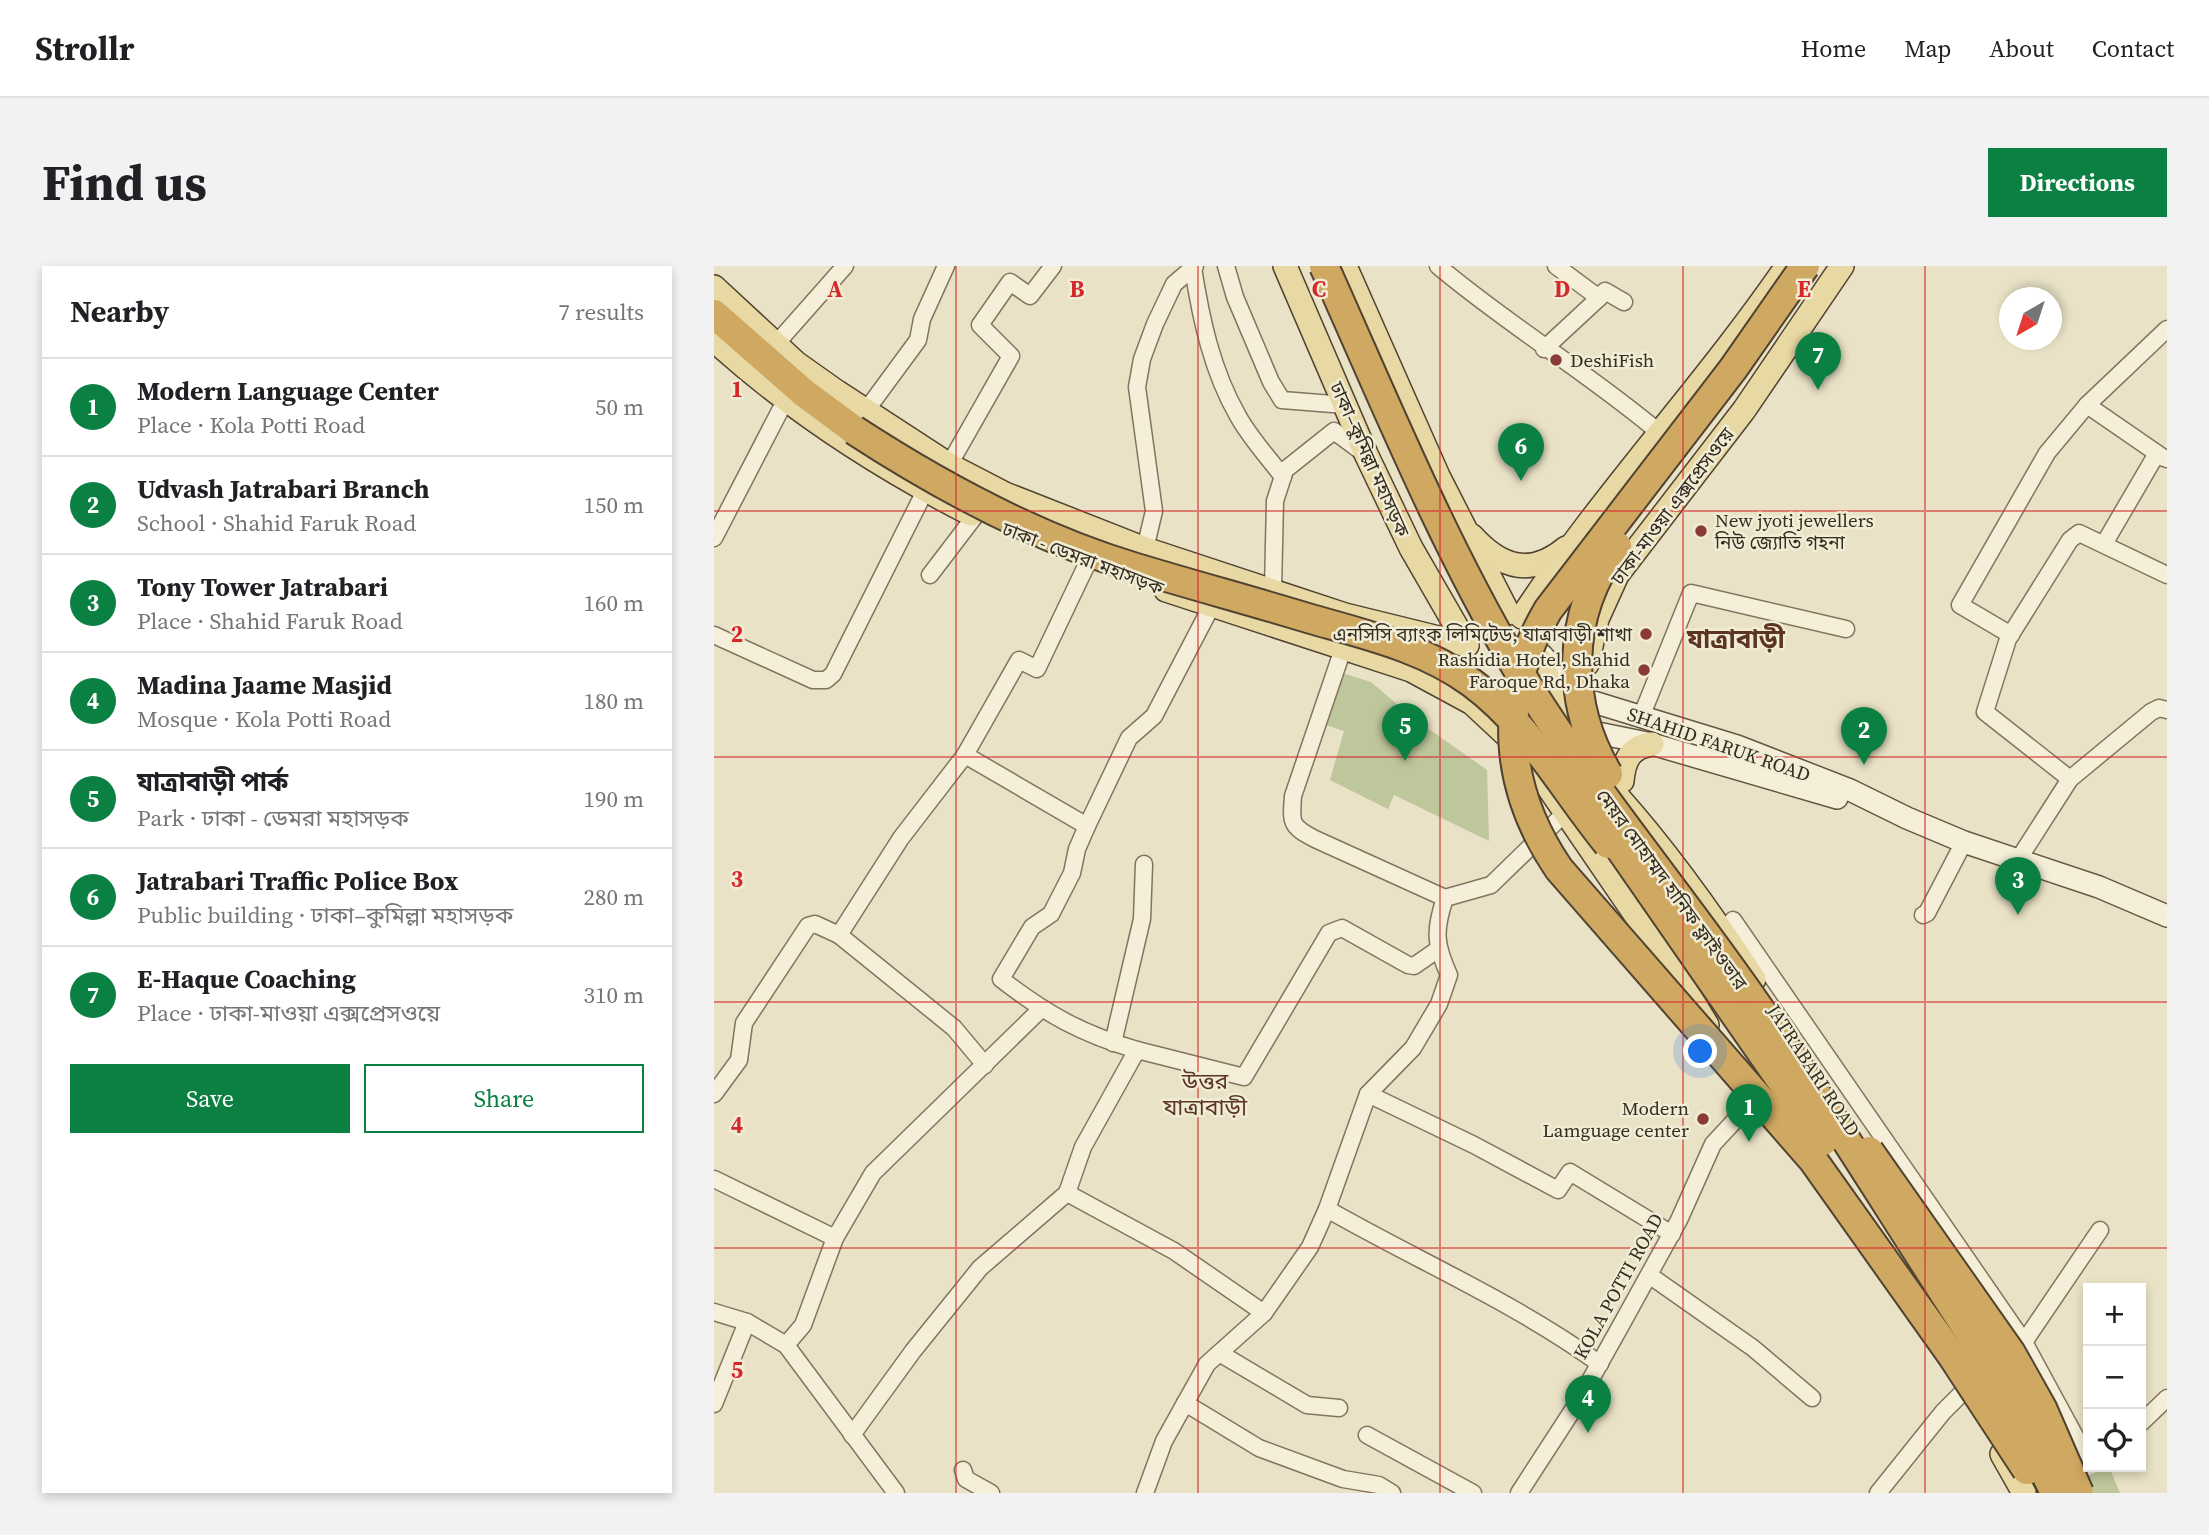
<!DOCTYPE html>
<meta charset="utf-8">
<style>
:root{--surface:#fff;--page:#f2f2f2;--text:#202124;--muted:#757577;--line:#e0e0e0;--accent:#0b8043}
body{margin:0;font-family:"Source Serif 4","Noto Sans Bengali",serif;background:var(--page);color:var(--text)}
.controls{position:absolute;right:21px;bottom:21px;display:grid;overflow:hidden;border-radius:0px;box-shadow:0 4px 10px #0003}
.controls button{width:63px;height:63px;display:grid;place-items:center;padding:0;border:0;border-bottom:2px solid var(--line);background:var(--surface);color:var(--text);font:35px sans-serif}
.compass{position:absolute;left:1285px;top:21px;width:63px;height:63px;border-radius:50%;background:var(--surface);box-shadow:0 4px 10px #0003;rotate:219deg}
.you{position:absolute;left:987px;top:786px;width:24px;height:24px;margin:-18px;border:5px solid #fff;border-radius:50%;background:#1a73e8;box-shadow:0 0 0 10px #1a73e833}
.badge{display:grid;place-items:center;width:46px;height:46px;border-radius:50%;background:var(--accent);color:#fff;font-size:23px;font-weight:700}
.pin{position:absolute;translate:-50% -58px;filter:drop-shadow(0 2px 4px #0008)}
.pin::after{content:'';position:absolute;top:37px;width:24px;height:21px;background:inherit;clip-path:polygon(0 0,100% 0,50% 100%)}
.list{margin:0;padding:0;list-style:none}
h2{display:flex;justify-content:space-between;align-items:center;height:91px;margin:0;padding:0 28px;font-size:30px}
h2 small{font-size:23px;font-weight:400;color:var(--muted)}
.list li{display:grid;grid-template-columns:46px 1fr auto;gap:21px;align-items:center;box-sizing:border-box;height:98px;padding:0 28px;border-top:2px solid var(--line)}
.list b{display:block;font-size:26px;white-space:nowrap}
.list p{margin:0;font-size:23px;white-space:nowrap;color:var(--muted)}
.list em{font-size:23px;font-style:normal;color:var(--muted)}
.actions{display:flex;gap:14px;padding:21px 28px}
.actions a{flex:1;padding:16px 0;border:2px solid var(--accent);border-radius:0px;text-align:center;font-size:24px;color:var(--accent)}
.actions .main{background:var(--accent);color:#fff}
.icon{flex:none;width:38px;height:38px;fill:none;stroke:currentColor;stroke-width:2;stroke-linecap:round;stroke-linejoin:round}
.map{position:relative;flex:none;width:1453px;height:1227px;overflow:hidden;border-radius:0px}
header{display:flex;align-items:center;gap:42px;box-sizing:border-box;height:98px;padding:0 35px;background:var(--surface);border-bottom:2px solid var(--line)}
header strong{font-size:33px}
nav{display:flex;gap:38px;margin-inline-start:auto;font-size:24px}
.intro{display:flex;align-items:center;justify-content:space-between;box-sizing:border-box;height:168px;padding:0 42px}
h1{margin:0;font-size:49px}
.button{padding:18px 32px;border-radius:0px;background:var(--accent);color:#fff;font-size:24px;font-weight:700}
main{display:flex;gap:42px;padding:0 42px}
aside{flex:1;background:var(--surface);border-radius:0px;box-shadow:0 4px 10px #0003}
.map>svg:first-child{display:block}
.green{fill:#bec69b}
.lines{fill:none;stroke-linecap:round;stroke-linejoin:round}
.street-casing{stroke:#83745e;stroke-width:19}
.secondary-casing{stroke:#655641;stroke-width:24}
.primary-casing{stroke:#514332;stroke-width:26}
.highway-casing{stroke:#514332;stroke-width:32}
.street{stroke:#f5efd9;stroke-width:16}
.secondary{stroke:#f5efd9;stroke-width:21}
.primary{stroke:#e8d8a3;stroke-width:23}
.highway{stroke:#cfa861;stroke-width:28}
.highway-bridge-casing{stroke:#514332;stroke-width:32;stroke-linecap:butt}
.highway-bridge{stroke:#cfa861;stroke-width:28}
.grid{fill:none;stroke:#d62828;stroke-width:2;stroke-opacity:0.55}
.poi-dot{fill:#8b3b35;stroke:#f1ecd5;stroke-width:2.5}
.labels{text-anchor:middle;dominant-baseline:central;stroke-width:5;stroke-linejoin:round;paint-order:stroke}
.poi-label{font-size:19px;fill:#352c20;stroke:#f1ecd5;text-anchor:end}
.street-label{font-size:19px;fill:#352c20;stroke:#f1ecd5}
.quarter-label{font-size:23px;fill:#5c3524;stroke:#f1ecd5}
.district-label{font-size:26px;font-weight:bold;fill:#5c3524;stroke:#f1ecd5}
.grid-label{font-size:23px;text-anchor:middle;font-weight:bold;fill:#d62828;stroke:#f1ecd5;stroke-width:5;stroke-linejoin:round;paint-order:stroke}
</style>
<header>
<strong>Strollr</strong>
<nav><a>Home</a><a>Map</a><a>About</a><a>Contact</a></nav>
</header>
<div class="intro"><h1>Find us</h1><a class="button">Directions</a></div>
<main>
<aside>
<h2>Nearby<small>7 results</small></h2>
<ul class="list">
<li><span class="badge">1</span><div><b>Modern Language Center</b><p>Place · Kola Potti Road</p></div><em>50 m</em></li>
<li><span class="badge">2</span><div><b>Udvash Jatrabari Branch</b><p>School · Shahid Faruk Road</p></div><em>150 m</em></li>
<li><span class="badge">3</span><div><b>Tony Tower Jatrabari</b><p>Place · Shahid Faruk Road</p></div><em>160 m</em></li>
<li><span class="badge">4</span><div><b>Madina Jaame Masjid</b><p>Mosque · Kola Potti Road</p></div><em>180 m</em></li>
<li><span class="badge">5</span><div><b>যাত্রাবাড়ী পার্ক</b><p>Park · ঢাকা - ডেমরা মহাসড়ক</p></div><em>190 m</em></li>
<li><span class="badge">6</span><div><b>Jatrabari Traffic Police Box</b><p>Public building · ঢাকা–কুমিল্লা মহাসড়ক</p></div><em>280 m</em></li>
<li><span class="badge">7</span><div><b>E-Haque Coaching</b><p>Place · ঢাকা-মাওয়া এক্সপ্রেসওয়ে</p></div><em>310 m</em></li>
</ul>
<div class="actions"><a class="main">Save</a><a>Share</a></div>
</aside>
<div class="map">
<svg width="1453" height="1227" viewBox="0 0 1453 1227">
<rect width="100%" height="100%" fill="#e9e2c6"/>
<g class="green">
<path d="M625 406 657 416 698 451 773 504 775 575 680 529 674 543 616 514 630 465 609 458Z"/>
<path d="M1395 1201 1406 1227H1377L1370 1211Z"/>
</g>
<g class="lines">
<defs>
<g id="street">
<path d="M512 0 521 31 557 116 568 134 631 139"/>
<path d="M724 0C795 60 875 107 947 168"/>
<path d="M842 0 885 32 891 25 910 36"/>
<path d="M479 2C487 53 498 105 524 150 536 172 554 191 569 211"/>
<path d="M62 78 131 0"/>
<path d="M830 83 885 32"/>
<path d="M1373 139 1447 190"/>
<path d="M151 146 204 74 208 53 232 0"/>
<path d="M235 199 297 90 266 59 296 16 316 30 339 0"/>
<path d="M0 272 71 135"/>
<path d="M1390 278 1442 189 1453 193"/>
<path d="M431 283 440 245 423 121 428 93 441 58 460 18 481 0"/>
<path d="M216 309 261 250"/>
<path d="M559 323 561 235 571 204 620 165 651 188"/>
<path d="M0 369 99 414H112L119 408 211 225"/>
<path d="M1297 369 1246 339 1333 187 1373 139 1453 63"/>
<path d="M630 380 579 530C577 557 576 560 601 573L731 632"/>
<path d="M927 451 977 327 1132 363"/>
<path d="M251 489 305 394 323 403 373 298"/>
<path d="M1356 513 1271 446 1294 373 1356 274 1365 267 1453 309"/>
<path d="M373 560 363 583 358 607 337 648 318 661 287 713C332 748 368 768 423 784"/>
<path d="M1304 594 1356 513 1437 446 1445 442 1453 444"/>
<path d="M1209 649 1213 647 1250 576"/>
<path d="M1019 654 1310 1076 1374 1194"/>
<path d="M125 669 240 762 271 799"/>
<path d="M399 777 428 653 430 598"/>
<path d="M0 828 25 794 30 757 94 660 101 658 125 669 187 572 251 489 373 560 415 472 440 450 498 339"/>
<path d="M654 828 760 879 844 924 856 906 958 968"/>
<path d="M0 913 121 972"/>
<path d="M353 927 369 881 423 784 530 811 615 667 628 662 694 699 700 700 723 684"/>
<path d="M613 943C704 995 800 1036 886 1098"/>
<path d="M935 1009 1039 1082 1098 1132"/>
<path d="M0 1046 33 1056 72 1079 182 1227"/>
<path d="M1310 1076 1386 964"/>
<path d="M72 1079 89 1059 121 972 159 907 326 744"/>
<path d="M507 1088 593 1139 625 1142"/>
<path d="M471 1137 545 1182 629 1213 665 1219 678 1227"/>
<path d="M0 1138 33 1056"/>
<path d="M1427 1157 1453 1132"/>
<path d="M138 1169 199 1085 266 1002 353 927 460 985 550 1047"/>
<path d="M653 1169 759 1227"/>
<path d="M249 1204 252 1213 277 1227"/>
<path d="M431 1227 450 1175 493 1098 550 1047 596 981 613 943 654 828 699 782 725 738 735 709C721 678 720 665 731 632L777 619 850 548"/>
<path d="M805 1227 864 1136 906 1061 965 954 999 878 1039 835"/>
<path d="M1164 1227 1229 1146 1251 1124"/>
</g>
<g id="secondary">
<path d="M828 389 848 413 873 434 1023 480 1136 524 1193 552 1250 576 1385 621 1453 650"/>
<path d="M864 463 938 478 1123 532"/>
</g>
<g id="primary">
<path d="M571 0 652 188 697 282 753 379"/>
<path d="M631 0 724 210 794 347"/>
<path d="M0 21 82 97 123 126 235 199 291 228 431 283 631 349 753 379"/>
<path d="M0 74C78 145 163 200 257 248"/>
<path d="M758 270C787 302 817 311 852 282"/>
<path d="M452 324 697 404 758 437 801 477"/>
<path d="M808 351C888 228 990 121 1073 0"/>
<path d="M827 395 855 461 866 477"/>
<path d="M873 398 883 353 903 309 1030 144 1128 0"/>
<path d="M800 471 964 711 993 759"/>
<path d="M908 515C910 494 916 481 938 478"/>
<path d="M904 531C955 588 998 649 1040 713"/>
<path d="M1288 1188 1310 1227"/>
</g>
<path id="highway" d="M0 48 90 127 140 164"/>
</defs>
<use href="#street" class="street-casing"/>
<use href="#secondary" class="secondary-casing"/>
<use href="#primary" class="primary-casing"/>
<use href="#highway" class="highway-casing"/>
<use href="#street" class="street"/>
<use href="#secondary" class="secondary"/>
<use href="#primary" class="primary"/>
<use href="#highway" class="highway"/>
<defs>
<g id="highway-bridge">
<path d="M610 0C671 136 728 276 804 404 877 524 970 632 1049 748 1125 859 1195 975 1269 1087L1295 1131 1341 1227"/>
<path d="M1091 0 1019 103 834 344C783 431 789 521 845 603L1099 894 1239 1091 1313 1204"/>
<path d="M140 164C226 220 320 271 419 301 478 319 538 335 597 353 653 369 710 382 758 417 816 460 849 523 894 578"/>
<path d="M894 508C852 437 851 349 903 280"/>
<path d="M889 558 1109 875"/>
<path d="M1155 885 1297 1087 1328 1142 1365 1227"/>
</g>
</defs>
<use href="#highway-bridge" class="highway-bridge-casing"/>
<use href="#highway-bridge" class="highway-bridge"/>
</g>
<path class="grid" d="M242 0V1227M484 0V1227M726 0V1227M969 0V1227M1211 0V1227M0 245H1453M0 491H1453M0 736H1453M0 982H1453"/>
<g class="poi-dot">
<circle cx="842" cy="94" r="7"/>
<circle cx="987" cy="265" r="7"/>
<circle cx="932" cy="368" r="7"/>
<circle cx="930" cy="404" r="7"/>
<circle cx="989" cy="853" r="7"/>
</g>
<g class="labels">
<g class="poi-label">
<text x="856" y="94" text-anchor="start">DeshiFish</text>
<text x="1001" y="254" text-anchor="start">New jyoti jewellers<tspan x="1001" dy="22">নিউ জ্যোতি গহনা</tspan></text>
<text x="918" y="368">এনসিসি ব্যাংক লিমিটেড, যাত্রাবাড়ী শাখা</text>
<text x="916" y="393">Rashidia Hotel, Shahid<tspan x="916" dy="22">Faroque Rd, Dhaka</tspan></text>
<text x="975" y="842">Modern<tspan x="975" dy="22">Lamguage center</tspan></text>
</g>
<g class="street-label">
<text transform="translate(656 193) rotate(66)">ঢাকা–কুমিল্লা মহাসড়ক</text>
<text transform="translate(958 240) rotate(-53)">ঢাকা-মাওয়া এক্সপ্রেসওয়ে</text>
<text transform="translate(369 292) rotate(21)">ঢাকা - ডেমরা মহাসড়ক</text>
<text transform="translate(1005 478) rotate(19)">SHAHID FARUK ROAD</text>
<text transform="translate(958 623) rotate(54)">মেয়র মোহাম্মদ হানিফ ফ্লাইওভার</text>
<text transform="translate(1100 804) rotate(57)">JATRABARI ROAD</text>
<text transform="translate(904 1020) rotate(-61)">KOLA POTTI ROAD</text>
</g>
<g class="quarter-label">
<text x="491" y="815">উত্তর<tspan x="491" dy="26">যাত্রাবাড়ী</tspan></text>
</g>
<g class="district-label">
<text x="1022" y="373">যাত্রাবাড়ী</text>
</g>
</g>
<g class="grid-label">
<text x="121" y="31">A</text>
<text x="363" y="31">B</text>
<text x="605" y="31">C</text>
<text x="848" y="31">D</text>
<text x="1090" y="31">E</text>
<text x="23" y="131">1</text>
<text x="23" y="376">2</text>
<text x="23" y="621">3</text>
<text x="23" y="867">4</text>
<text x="23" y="1112">5</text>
</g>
</svg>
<div class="controls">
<button>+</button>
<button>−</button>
<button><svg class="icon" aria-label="locate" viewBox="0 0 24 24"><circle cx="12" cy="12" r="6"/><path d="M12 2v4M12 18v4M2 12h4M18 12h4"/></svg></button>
</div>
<svg class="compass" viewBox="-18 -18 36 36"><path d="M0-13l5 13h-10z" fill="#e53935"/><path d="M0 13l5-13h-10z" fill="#757577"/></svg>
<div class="you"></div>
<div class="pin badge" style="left:1035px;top:876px">1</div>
<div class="pin badge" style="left:1150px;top:499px">2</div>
<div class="pin badge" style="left:1304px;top:649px">3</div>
<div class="pin badge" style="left:874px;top:1167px">4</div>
<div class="pin badge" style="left:691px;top:495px">5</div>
<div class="pin badge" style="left:807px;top:215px">6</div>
<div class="pin badge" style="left:1104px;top:124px">7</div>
</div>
</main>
